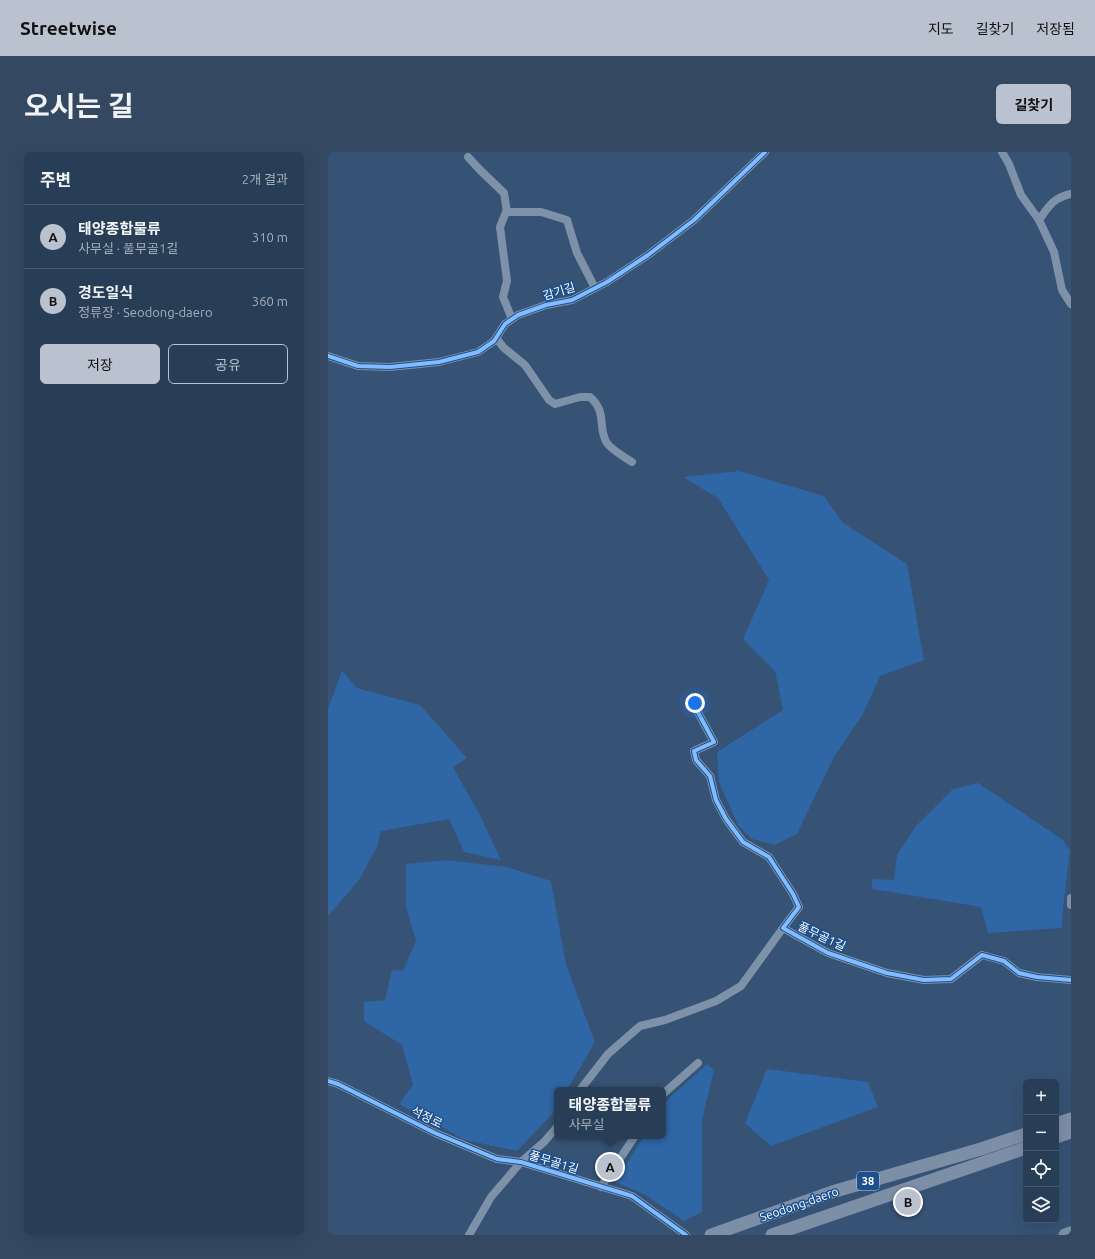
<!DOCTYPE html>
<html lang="ko">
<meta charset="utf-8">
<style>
:root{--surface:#283e57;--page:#344961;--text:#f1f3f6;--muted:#a5aeba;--line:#44576d;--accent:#b9c2ce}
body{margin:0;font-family:Ubuntu,"Noto Sans KR",sans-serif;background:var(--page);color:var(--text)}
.controls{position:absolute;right:12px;bottom:12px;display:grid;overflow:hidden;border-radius:6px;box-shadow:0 4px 16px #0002}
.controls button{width:36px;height:36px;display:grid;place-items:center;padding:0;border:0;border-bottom:1px solid var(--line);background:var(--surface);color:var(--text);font:20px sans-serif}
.you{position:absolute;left:367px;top:551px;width:14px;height:14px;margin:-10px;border:3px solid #fff;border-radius:50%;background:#1a73e8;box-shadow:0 0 0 6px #1a73e833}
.badge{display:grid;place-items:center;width:26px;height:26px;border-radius:50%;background:var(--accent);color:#111;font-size:13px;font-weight:700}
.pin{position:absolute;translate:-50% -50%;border:2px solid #fff;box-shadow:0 1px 4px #0006}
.popup{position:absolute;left:226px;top:935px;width:112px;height:52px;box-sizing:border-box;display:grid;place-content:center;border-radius:6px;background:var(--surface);filter:drop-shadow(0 1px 3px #0005);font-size:13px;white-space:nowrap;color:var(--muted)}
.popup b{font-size:15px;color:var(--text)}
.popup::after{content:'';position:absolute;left:50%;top:100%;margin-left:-8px;border:8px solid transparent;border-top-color:var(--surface)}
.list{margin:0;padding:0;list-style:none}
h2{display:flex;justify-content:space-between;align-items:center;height:52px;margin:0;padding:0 16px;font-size:17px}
h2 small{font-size:13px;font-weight:400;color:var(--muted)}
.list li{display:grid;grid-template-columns:26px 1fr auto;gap:12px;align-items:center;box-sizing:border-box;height:64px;padding:0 16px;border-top:1px solid var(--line)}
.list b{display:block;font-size:15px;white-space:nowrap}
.list p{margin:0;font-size:13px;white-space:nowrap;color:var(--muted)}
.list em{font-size:13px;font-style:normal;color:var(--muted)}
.actions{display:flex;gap:8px;padding:12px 16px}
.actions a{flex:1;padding:9px 0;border:1px solid var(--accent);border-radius:6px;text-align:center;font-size:14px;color:var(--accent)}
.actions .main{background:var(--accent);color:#111}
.icon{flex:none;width:22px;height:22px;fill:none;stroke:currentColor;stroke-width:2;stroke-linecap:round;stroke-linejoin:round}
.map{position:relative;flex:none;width:743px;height:1083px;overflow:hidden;border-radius:6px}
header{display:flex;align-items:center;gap:24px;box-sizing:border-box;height:56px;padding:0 20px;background:var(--accent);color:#111}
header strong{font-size:19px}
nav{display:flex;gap:22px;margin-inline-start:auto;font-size:14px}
.intro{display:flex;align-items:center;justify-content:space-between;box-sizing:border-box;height:96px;padding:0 24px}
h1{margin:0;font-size:28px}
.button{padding:10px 18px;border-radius:6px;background:var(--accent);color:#111;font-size:14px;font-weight:700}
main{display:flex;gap:24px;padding:0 24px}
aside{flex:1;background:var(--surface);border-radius:6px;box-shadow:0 4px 16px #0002}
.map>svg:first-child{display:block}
.green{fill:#2f66a5}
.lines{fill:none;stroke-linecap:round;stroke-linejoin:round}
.street{stroke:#7d92a8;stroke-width:8}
.primary{stroke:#7d8ea7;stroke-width:13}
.cycleway-casing{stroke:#1b4f8f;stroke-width:6}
.cycleway{stroke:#80bcff;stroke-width:4}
.labels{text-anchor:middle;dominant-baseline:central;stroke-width:3;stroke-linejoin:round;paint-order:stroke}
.shield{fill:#1b4f8f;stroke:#bbcadd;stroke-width:1}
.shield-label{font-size:11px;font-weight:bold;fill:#fff}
.street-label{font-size:12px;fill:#fff;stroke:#1b4f8f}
</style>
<header>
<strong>Streetwise</strong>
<nav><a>지도</a><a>길찾기</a><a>저장됨</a></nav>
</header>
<div class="intro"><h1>오시는 길</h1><a class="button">길찾기</a></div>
<main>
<aside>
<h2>주변<small>2개 결과</small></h2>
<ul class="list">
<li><span class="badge">A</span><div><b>태양종합물류</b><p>사무실 · 풀무골1길</p></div><em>310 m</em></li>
<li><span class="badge">B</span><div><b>경도일식</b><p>정류장 · Seodong-daero</p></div><em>360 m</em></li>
</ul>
<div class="actions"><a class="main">저장</a><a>공유</a></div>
</aside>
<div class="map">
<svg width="743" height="1083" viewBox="0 0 743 1083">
<rect width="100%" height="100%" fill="#365274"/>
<g class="green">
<path d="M411 319 496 344 515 371 579 412 596 508 552 524 535 562 506 605 469 682 446 693 424 687 410 673 391 630 389 600 455 558 447 519 415 487 441 428 390 346 355 325Z"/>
<path d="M14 519 29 536 92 553 139 606 125 615 152 663 173 708 136 700 121 667 53 679 49 695 31 728 0 764V557Z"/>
<path d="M650 631 735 688 742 699 735 756 734 776 660 781 653 755 544 737V727L566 728 569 703 588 674 625 637Z"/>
<path d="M119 708 178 715 223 729 238 813 267 890 239 938H229V955L226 960 189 999 137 988 71 952 85 933 74 893 36 869V850L57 848 64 818 75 819 88 789 78 755V712Z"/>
<path d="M379 912 386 918 374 968V1060L356 1069 316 1042 287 1030 316 984H335V953L338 949Z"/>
<path d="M439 917 540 930 550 955 443 994 417 971Z"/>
</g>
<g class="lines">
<g class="street">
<path d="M674 0 681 12 693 43 711 68 726 100 734 138 743 152"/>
<path d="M140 5 152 18 176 41 179 60"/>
<path d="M711 68C721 54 725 46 743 42"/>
<path d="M184 167 175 145 179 129 172 75 178 60H213L239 68 249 101 267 136"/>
<path d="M168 186 176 196 197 213 221 248 227 252 252 245H262C280 261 269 276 279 291 284 298 296 305 304 310"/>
<path d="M0 204 30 214 62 215 111 210 150 200 166 189 177 172 190 163 218 153 244 148 279 130 320 103 366 68 437 0"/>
<path d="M366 553 386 590 366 599 368 608 382 624 388 648 398 667 415 690 441 705 465 742 471 755 455 776 500 801 559 821 596 828 623 827 654 803 676 809 691 821 709 825 743 828"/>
<path d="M743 746V753"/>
<path d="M0 929 10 932 107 981 169 1007 193 1010 304 1044 358 1083"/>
<path d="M252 938 280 902 312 874 337 868 388 849 413 834 455 776"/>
<path d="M335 942 370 911"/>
<path d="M273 1035 307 984"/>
<path d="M141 1083 163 1045 193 1010 216 990 229 975"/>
</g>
<g class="primary">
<path d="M728 972 743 967"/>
<path d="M728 985 743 980"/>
<path d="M383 1083 504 1040 653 997 698 982"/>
<path d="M444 1083 698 996"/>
<path d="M737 1083 743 1081"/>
</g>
<defs>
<g id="cycleway">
<path d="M0 204 30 214 62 215 111 210 150 200 166 189 177 172 190 163 218 153 244 148 279 130 320 103 366 68 437 0"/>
<path d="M366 553 386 590 366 599 368 608 382 624 388 648 398 667 415 690 441 705 465 742 471 755 455 776 500 801 559 821 596 828 623 827 654 803 676 809 691 821 709 825 743 828"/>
<path d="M0 929 10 932 107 981 169 1007 193 1010 304 1044 358 1083"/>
</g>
</defs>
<use href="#cycleway" class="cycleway-casing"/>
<use href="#cycleway" class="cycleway"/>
</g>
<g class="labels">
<rect class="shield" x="529" y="1020" width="22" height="18" rx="3"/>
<g class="shield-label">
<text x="540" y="1029">38</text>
</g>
<g class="street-label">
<text transform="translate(231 139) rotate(-17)">감기길</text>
<text transform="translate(494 784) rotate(25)">풀무골1길</text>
<text transform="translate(99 965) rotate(26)">석정로</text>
<text transform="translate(226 1010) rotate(17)">풀무골1길</text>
<text transform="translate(471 1052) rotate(-19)">Seodong-daero</text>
</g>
</g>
</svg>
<div class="controls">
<button>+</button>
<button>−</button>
<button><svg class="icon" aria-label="locate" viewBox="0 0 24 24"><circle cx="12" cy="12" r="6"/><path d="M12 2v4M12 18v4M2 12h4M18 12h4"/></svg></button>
<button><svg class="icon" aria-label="layers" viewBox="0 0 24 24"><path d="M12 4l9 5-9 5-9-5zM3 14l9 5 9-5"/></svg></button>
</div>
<div class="you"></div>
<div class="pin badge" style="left:282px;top:1015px">A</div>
<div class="popup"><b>태양종합물류</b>사무실</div>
<div class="pin badge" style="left:580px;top:1050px">B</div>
</div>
</main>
